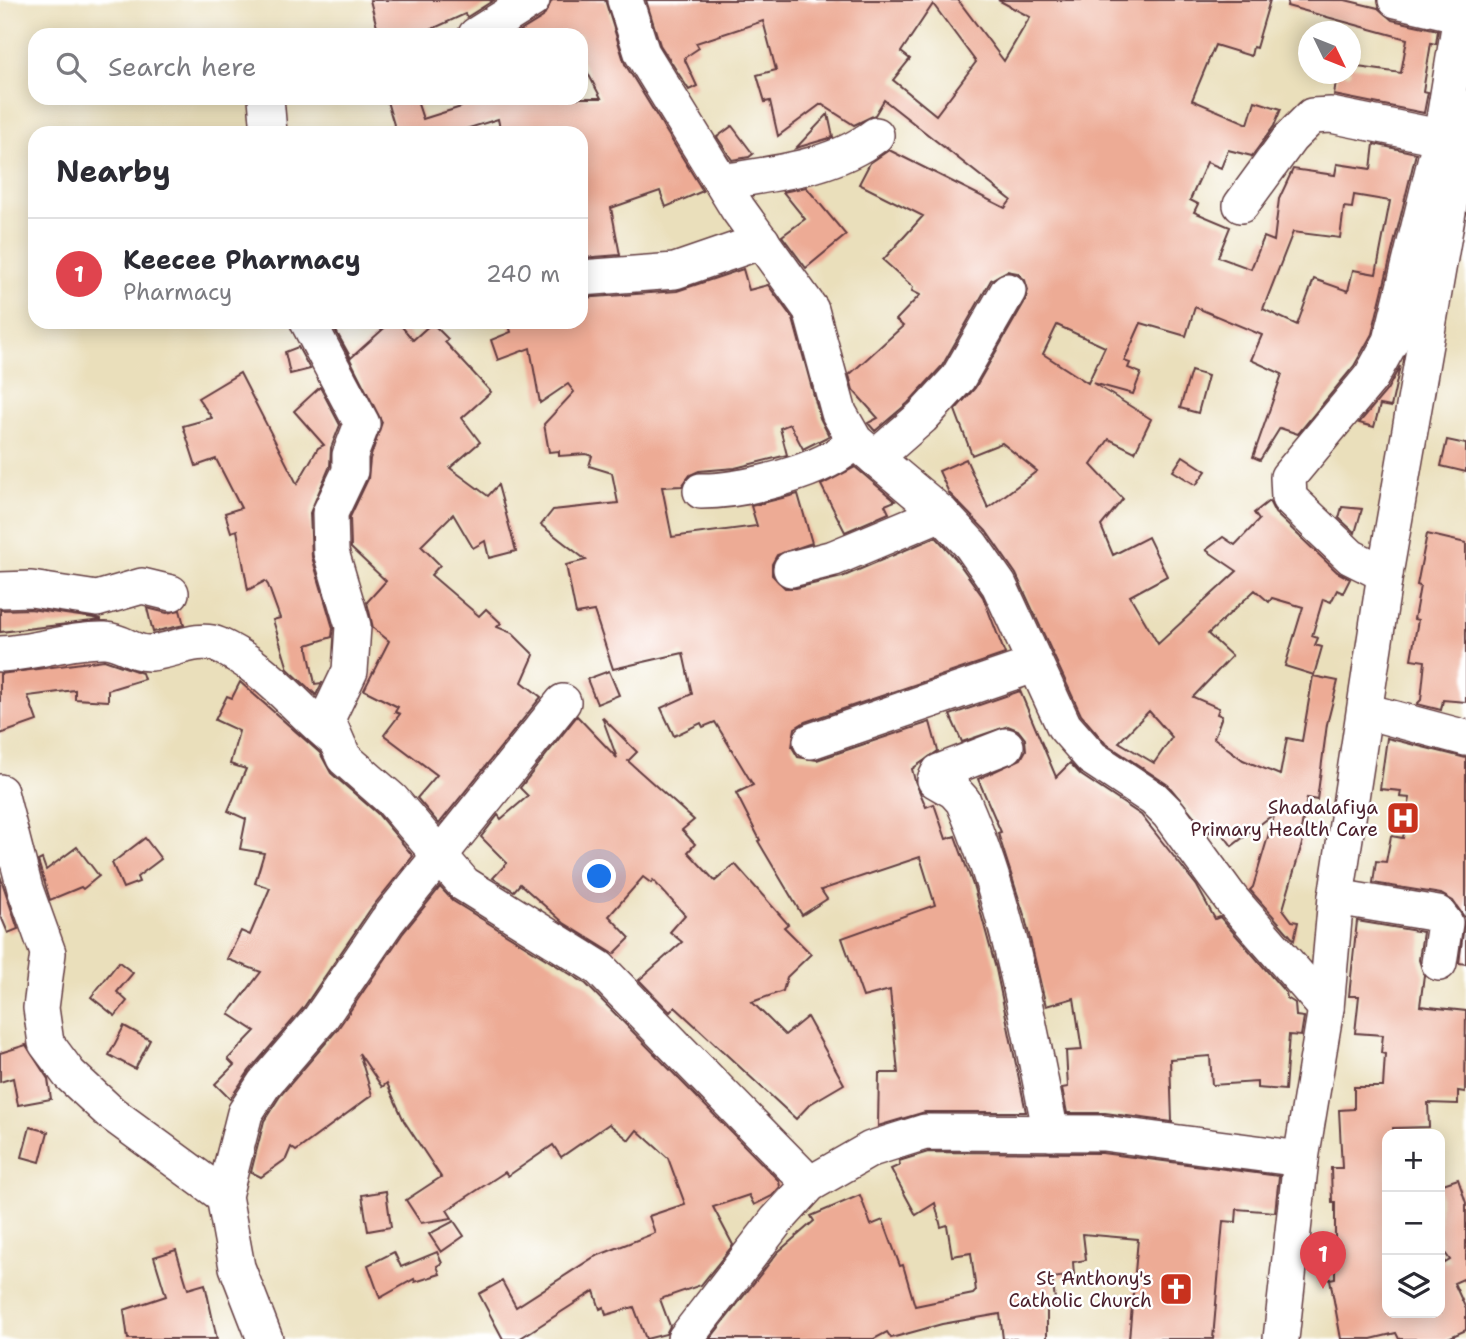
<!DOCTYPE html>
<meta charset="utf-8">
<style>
:root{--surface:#fff;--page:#f2f2f3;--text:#2b2b33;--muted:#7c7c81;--line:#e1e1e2;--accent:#d93025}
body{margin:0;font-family:"Shantell Sans",sans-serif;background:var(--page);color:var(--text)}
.controls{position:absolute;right:21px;bottom:21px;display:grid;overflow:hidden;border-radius:14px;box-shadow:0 4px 18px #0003}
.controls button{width:63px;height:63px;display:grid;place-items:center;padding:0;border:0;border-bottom:2px solid var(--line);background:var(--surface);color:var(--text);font:35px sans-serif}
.compass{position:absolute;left:1298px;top:21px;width:63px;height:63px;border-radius:50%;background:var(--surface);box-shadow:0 4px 18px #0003;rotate:133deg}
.you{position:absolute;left:600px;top:877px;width:24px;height:24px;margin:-18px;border:5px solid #fff;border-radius:50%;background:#1a73e8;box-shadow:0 0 0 10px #1a73e833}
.badge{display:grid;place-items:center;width:46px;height:46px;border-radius:50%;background:var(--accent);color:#fff;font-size:23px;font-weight:700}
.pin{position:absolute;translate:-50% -58px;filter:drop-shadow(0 2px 4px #0008)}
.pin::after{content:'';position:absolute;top:37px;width:24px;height:21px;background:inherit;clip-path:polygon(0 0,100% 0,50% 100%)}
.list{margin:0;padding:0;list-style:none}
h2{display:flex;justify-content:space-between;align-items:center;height:91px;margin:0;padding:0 28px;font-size:30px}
h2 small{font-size:23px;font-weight:400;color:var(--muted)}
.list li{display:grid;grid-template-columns:46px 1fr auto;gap:21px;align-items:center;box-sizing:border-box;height:112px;padding:0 28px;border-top:2px solid var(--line)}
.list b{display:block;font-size:26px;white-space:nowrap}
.list p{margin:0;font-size:23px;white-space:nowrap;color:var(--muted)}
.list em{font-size:23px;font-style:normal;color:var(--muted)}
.icon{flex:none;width:38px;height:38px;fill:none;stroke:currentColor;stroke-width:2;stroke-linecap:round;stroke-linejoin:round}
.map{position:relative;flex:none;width:1466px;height:1339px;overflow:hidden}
.search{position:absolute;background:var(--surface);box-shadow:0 4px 18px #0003;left:28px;top:28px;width:560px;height:77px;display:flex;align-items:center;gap:18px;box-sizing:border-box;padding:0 24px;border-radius:21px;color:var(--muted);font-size:26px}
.panel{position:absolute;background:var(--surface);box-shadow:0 4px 18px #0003;left:28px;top:126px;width:560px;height:203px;border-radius:21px}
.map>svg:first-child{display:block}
.building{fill:#edab95;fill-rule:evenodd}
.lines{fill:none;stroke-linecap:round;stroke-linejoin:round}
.minor-casing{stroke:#623c41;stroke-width:38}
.minor{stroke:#fff;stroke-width:35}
.labels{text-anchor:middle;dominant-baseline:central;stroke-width:5;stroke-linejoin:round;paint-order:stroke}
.poi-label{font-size:19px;fill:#4a1f2b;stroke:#fff;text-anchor:end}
</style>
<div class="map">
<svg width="1466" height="1339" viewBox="0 0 1466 1339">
<rect width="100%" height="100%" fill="#fff"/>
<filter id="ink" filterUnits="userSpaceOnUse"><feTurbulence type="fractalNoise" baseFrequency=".0143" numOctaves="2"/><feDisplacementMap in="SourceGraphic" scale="14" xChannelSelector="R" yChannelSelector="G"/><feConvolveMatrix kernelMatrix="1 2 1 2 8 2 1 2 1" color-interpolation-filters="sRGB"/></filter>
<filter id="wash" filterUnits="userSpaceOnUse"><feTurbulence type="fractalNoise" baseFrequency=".00686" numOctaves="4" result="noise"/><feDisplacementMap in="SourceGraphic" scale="28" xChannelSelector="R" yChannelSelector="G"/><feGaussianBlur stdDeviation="1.57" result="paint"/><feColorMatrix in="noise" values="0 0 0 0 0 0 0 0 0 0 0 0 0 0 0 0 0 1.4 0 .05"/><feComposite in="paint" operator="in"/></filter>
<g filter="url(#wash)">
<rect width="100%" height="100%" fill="#eadfbb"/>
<g id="blocks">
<g class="building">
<path d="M370 0H494L467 17 465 14 419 35H379Z"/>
<path d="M552 0H605L625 64 703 191 666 207 660 191 611 208 620 255 581 258V133H501L498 119 453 133H392V129L395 128 386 98H416L423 119 461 107 459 98H601L581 60V35H514L543 17Z"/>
<path d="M646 0H958L1004 61 1030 17 998 0H1270L1256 48 1253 47 1251 56 1215 45 1192 100 1248 124 1255 101 1281 109 1274 126 1252 156 1228 150 1221 168 1207 162 1190 200 1198 204 1194 212 1230 227 1218 257 1251 269 1264 237 1274 241 1279 199 1293 169 1335 175 1337 164 1371 169 1374 144 1416 153 1372 334 1354 366 1298 434 1280 428 1260 460 1253 457 1282 374 1251 360 1262 335 1195 307 1186 336 1141 323 1124 361 1130 363 1128 368 1141 373 1133 394 1093 383 1151 419 1135 452 1109 439 1091 465 1123 499 1101 526 1113 555 1148 537 1167 576 1130 596 1158 644 1237 571 1206 550 1223 537 1235 545 1259 520 1254 513 1269 501 1275 513 1337 572 1350 579 1343 593 1337 590 1331 602 1323 599 1312 636 1318 638 1315 645 1322 647 1314 675 1285 666 1303 607 1272 598 1269 602 1255 590 1208 634 1232 656 1193 697 1219 708 1217 714 1222 716 1214 738 1243 760 1280 775 1287 738 1302 741 1313 676 1338 681 1327 724 1317 800 1307 798 1300 836 1304 837 1283 909 1292 921 1298 922 1294 940 1250 890 1253 887 1275 813 1232 846 1217 826 1208 833 1168 785 1105 743 1081 715 1016 574 986 531 949 493 939 471 966 459 988 508 1037 471 1002 443 972 455 955 410 975 388 1025 301 1028 290 1025 280 1017 273 1007 271 991 280 942 366 908 403 875 431 868 423 878 418 853 390 849 375 903 326 896 320 920 295 912 291 913 287 883 260 923 216 859 184 870 163 889 150 1005 208 1011 200 884 100 875 115 854 125 821 104 778 136 770 101 765 102 757 75 776 70 763 21 696 43 699 48 684 58 697 86 689 90 660 45ZM933 4 976 62 936 115 893 80 910 59 901 52ZM1354 195 1390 201 1376 274 1353 270 1348 291 1314 279 1297 325 1263 309 1293 232 1340 238 1344 207 1352 208ZM1057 325 1105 347 1088 383 1043 354ZM1149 711 1172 737 1154 763 1119 742Z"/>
<path d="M1288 0H1345L1378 8 1392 20 1438 30 1436 44 1431 43 1423 91 1428 92 1424 113 1334 95 1337 74H1350V66L1401 73 1407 39 1287 6Z"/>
<path d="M828 114 833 137 796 148Z"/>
<path d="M732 126 753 154 749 157 732 160 717 137Z"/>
<path d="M806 187 846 235 806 268 782 236 805 219 783 192Z"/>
<path d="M743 269 749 290 768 285 793 319 820 418 829 436 803 449 790 424 780 428 787 455 735 468 699 471 690 475 682 486 662 487 672 537 757 526 751 506 798 494 812 543 777 555 772 564V575L785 588H796L842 577 936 537 955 558 983 597 1005 654 805 722 795 728 792 747 798 757 817 760 930 722 938 751 912 769 915 781 926 807 934 804 946 839 955 836 974 888 996 969 1026 1112H925L878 1126 879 1073H898L890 990 863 997 842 938 935 905 920 857 821 890 827 899 802 915 758 841 760 840 736 793 753 785 715 722 703 727 701 723 674 736 661 708 692 694 683 653 613 669 594 611 576 614 566 565 586 560 541 525 553 510 618 503 612 473 589 466 592 456 586 454 559 456V451L549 452 544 424 574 392 568 384 540 403 530 348 498 360 491 340 511 332 508 322H581V298L677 291Z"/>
<path d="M331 322 351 358 391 322H398L413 340 432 323 448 339 445 342 491 392 462 418 480 442 450 468 488 496 498 485 516 551 489 558 485 541 473 548 453 514 421 546 440 565 431 575 479 616 486 609 501 623 497 627 512 633 534 655 522 682 541 697 439 824 417 798 437 775 384 735 400 714 395 712 398 707 364 690 389 641 373 628 367 602 386 581 351 548 350 517 368 479 370 459 382 422Z"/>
<path d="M298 347 310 369 290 374 285 352Z"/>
<path d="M1400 366 1391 407 1380 405 1374 427 1359 423 1387 390Z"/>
<path d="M1191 371 1208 376 1198 413 1180 408Z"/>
<path d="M240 373 297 484 318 448 324 445 294 411 320 387 340 425 331 448 330 466 310 513 312 557 333 628 332 637 307 645 315 684 322 683 316 695 288 669 273 620 280 618 268 585 265 581 248 590 237 530 231 532 225 513 241 508 216 459 196 466 183 426 212 418 198 398Z"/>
<path d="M1447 440 1466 444V472L1441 466Z"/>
<path d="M1183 456 1206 471 1196 485 1173 471Z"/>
<path d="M855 467 895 501 885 505 889 513 845 532 821 485Z"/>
<path d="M1342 507 1362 509 1355 533 1339 518Z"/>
<path d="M1427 534 1466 543V702L1443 700 1441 710 1417 704 1421 700 1425 661 1411 659 1418 620 1414 619 1420 586 1417 585Z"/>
<path d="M147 608 167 613 180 610 184 625 153 632Z"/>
<path d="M30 609 101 619V620L0 632V610Z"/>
<path d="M104 660 142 673 144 679 108 690V701L75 699V690L28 696 37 721 0 734V674Z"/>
<path d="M609 671 619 695 597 704 587 679Z"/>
<path d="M240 682 320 753 331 773 378 814 413 856 370 910 304 1007 249 1071 230 1099 215 1084 234 1065 228 1059 255 1031 229 1014 261 972 227 959 241 931 250 935 270 888 255 883 264 853 240 849 246 819 228 811 246 769 230 764 239 731 215 720 227 696 232 698Z"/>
<path d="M1020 691 1056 777 1070 763 1081 775 1141 815 1197 886 1215 919 1220 917 1286 993 1287 998 1295 1003 1296 1016 1304 1017 1301 1036 1289 1035 1285 1090 1257 1088V1082L1212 1085 1210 1056 1170 1059 1172 1122 1105 1113H1067L1062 1088 1068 1087 1066 1051 1082 1050 1074 998 1046 1006 1025 918 998 833 1001 832 978 779 1021 759 1026 750 1025 739 1018 730 1008 726 962 742 950 715Z"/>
<path d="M577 716 617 758 602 717 637 752 628 761 694 820 682 830 695 844 688 852 715 881 735 864 788 924 784 927 811 954 787 977 783 991 752 1002 785 1035 807 1017 844 1084 810 1104 796 1119 675 1007 670 1012 639 980 682 942 670 932 685 915 653 880 651 883 643 877 609 916 630 938 614 954 564 923 520 884 514 891 493 878 507 863 481 837 498 815 501 819 528 796 520 788Z"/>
<path d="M1387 738 1466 758V964L1459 963 1465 918 1453 901 1441 894 1373 883 1376 861 1386 862 1391 836 1403 838 1410 798 1400 797 1401 791 1380 789Z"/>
<path d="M145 838 161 859 137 877 139 882 123 888 112 863Z"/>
<path d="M77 847 99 876 83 889 81 887 50 900 38 861 42 859 46 870Z"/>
<path d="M0 876 18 929 8 933 0 914Z"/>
<path d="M440 887 453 901 586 984 779 1181 780 1187 772 1196 754 1205 749 1195 713 1207 733 1245 701 1285 660 1299 670 1326 666 1334 646 1339 634 1307 606 1315 604 1307 600 1309 594 1291 519 1339H503L479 1294 502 1281 516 1307 594 1257 655 1233 649 1216 685 1204 668 1158 637 1130 629 1140 609 1124 561 1157 553 1145 508 1176 505 1172 447 1210 452 1218 421 1223 406 1200 441 1177 404 1121 387 1083 382 1087 359 1053 372 1095 296 1151 291 1147 286 1159 261 1177 251 1172 264 1121 280 1096 337 1030 403 933Z"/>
<path d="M1357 921 1423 932 1419 960 1424 975 1420 1006 1466 1011 1465 1092 1458 1091V1104L1428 1103 1429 1127 1393 1128V1134H1387V1313H1440V1252L1445 1263 1450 1260 1440 1246V1185L1458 1179 1466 1203V1284L1463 1279 1454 1283 1466 1309V1330L1446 1339H1399L1396 1333 1371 1339H1341L1330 1279 1335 1278V1202H1332L1331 1168H1342L1339 1110 1354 1109V1087H1383L1385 1054 1381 1053 1383 1035 1355 1033 1359 996H1349Z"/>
<path d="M119 962 133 973 117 992 127 1001 115 1016 91 997Z"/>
<path d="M124 1026 150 1040 135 1069 109 1055Z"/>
<path d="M26 1045 48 1079 51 1099 18 1105 13 1078 0 1082V1053Z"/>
<path d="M30 1127 48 1132 40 1162 22 1157Z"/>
<path d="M928 1152 1102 1153 1279 1176 1275 1212 1237 1209 1236 1222 1223 1221 1213 1339H1129L1138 1239 1083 1234 1086 1260 1073 1262 1074 1275 1052 1278 1056 1306 1047 1307V1339H1003L1000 1314 942 1324 891 1338 887 1332 874 1339H710L778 1252 814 1221 811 1216 860 1195 871 1225 883 1220 900 1266 903 1265 915 1306 973 1294 976 1291 971 1253 952 1256 947 1225 941 1227 935 1203 916 1215 891 1169 900 1165 899 1161Z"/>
<path d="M386 1191 391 1227 368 1231 362 1195Z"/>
<path d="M454 1221 464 1236 441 1252 429 1234Z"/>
<path d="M176 1250 188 1289 205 1284 217 1339H128L124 1310 166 1296 154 1257Z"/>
<path d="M394 1252 401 1267 437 1252 442 1263 437 1266 440 1274 415 1282 414 1279 380 1298 368 1265Z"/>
</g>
</g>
</g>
<g filter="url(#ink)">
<use href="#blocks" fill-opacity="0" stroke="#623c41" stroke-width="2"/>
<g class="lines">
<defs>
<g id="minor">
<path d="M625 0 642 53 738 209 811 310 839 413 855 441 941 513 971 545 999 585 1064 726 1092 758 1154 799 1169 814 1231 899 1326 1008"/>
<path d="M1396 0 1466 16"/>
<path d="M476 35 532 0"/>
<path d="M266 98 269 133"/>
<path d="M723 182C775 173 833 168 876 135"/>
<path d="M1241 205 1290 138 1312 116 1331 115 1459 141"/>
<path d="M581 278 675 271 762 241"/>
<path d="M308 322 362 424 350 455V471L330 513 331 552 353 626 350 671 327 719 344 758 392 800 464 884 599 968 810 1184"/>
<path d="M875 458 922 417 958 378 1008 291"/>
<path d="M701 491C742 491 826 472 855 441"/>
<path d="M791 569 834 558 941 513"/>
<path d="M1385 574 1351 557 1289 498 1288 477 1371 377 1391 341 1441 137 1461 15"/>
<path d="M0 590 31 589 97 599 142 586 171 593"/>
<path d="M0 654C36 653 70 639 105 640 123 641 133 654 150 653 171 652 198 636 218 645 265 666 294 706 333 738"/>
<path d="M1365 711 1466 738"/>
<path d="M811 741 1034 665"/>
<path d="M1006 746 939 772 935 780 954 791 963 801C1009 906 1028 1022 1051 1133"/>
<path d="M0 792 25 889 48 953 41 1008 46 1043 69 1074 111 1113 224 1196"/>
<path d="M1336 897 1438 914 1445 923 1439 963"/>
<path d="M265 1339 237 1267 224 1196 245 1113 264 1084 320 1019 387 921 563 702"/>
<path d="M685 1339 777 1220 810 1184 871 1149 925 1132 1103 1133 1301 1159"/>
<path d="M1281 1339 1301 1159 1326 1008 1336 897 1385 574 1466 108"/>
</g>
</defs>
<use href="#minor" class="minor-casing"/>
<use href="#minor" class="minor"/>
</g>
</g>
<defs>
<symbol id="hospital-square" viewBox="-11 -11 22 22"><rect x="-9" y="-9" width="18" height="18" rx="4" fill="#c8321e" stroke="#fff"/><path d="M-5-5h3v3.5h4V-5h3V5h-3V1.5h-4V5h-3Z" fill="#fff"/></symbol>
<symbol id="church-square" viewBox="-11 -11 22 22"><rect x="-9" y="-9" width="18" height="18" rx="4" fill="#c8321e" stroke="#fff"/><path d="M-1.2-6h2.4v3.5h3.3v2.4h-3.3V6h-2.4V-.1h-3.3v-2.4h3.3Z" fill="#fff"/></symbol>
</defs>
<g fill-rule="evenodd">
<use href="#hospital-square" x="1384" y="799" width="38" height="38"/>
<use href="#church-square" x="1157" y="1270" width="38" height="38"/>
</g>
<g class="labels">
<g class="poi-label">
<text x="1378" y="807">Shadalafiya<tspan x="1378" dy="22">Primary Health Care</tspan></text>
<text x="1152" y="1278">St Anthony's<tspan x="1152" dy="22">Catholic Church</tspan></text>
</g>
</g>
</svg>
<div class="controls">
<button>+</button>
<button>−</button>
<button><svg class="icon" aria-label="layers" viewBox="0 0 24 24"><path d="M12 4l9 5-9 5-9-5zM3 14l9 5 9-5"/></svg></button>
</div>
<svg class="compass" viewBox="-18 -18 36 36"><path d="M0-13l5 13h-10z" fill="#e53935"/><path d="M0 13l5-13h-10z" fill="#7c7c81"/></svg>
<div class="you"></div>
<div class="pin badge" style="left:1323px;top:1289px;background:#e0444e">1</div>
<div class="search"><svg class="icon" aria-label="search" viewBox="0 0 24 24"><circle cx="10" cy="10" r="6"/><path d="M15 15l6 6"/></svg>Search here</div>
<section class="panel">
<h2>Nearby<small></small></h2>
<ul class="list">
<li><span class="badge" style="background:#e0444e">1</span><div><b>Keecee Pharmacy</b><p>Pharmacy</p></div><em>240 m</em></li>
</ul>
</section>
</div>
